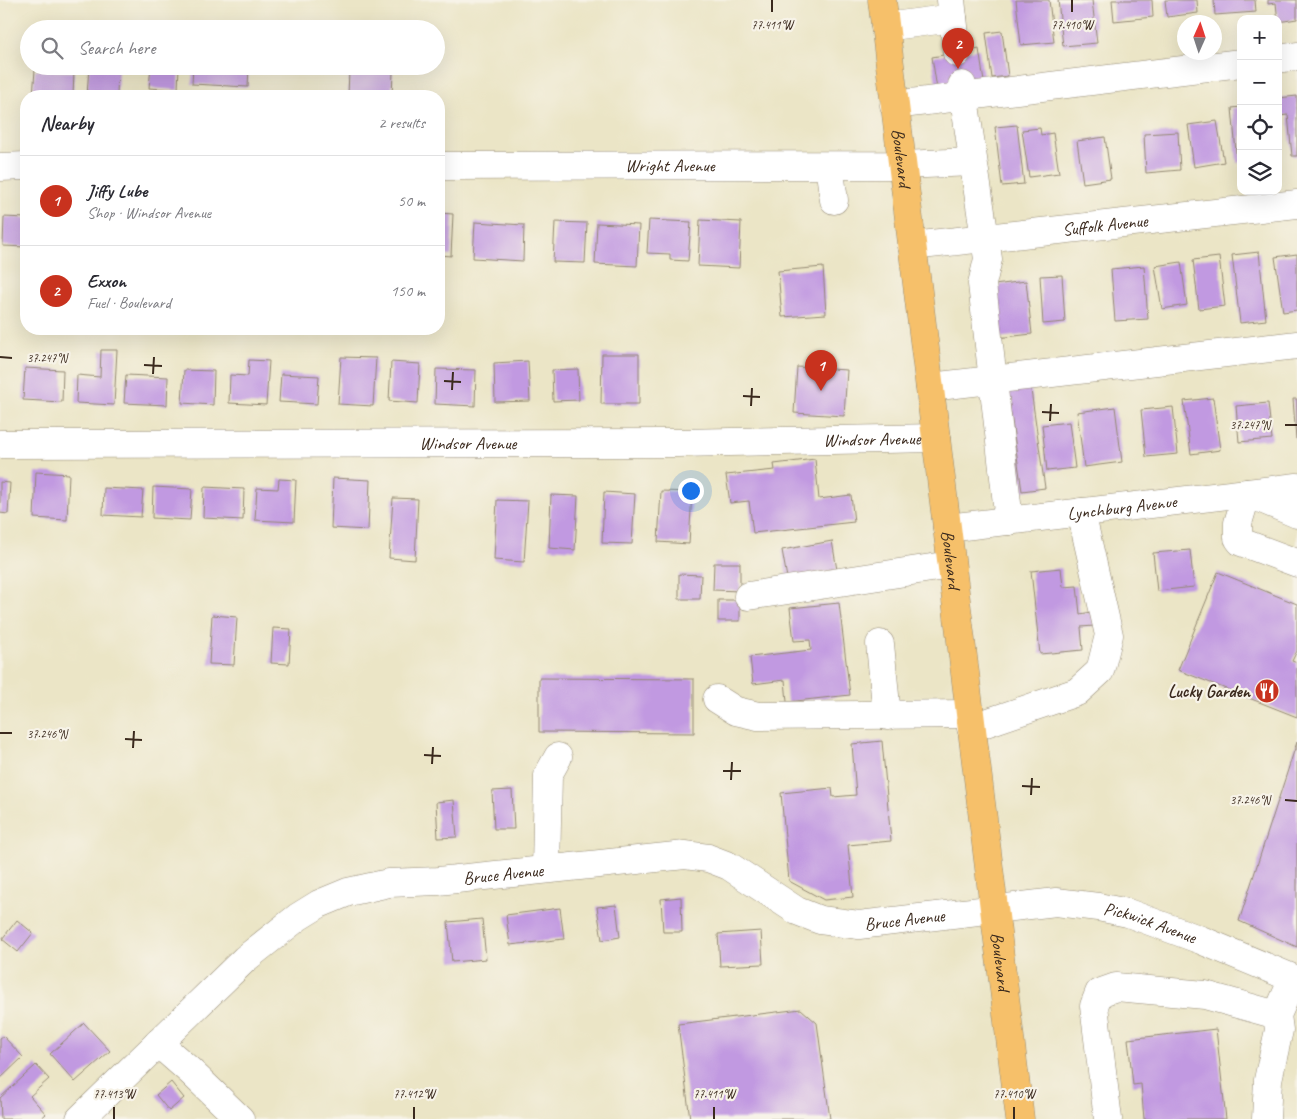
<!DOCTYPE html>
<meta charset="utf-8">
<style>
:root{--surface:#fff;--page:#f7f7f7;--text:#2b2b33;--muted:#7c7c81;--line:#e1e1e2;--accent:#c8321e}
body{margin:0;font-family:Caveat,sans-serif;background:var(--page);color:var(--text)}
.controls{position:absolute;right:15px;top:15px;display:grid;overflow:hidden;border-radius:10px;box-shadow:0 5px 20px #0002}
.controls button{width:45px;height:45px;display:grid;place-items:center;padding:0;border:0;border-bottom:1px solid var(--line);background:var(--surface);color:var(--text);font:25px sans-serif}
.compass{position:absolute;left:1177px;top:15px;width:45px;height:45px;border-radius:50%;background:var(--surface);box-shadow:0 5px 20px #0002;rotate:3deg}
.you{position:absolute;left:690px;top:490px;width:18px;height:18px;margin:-12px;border:4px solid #fff;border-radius:50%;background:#1a73e8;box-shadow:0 0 0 8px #1a73e833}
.badge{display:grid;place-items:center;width:32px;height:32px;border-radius:50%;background:var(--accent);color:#fff;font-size:16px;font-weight:700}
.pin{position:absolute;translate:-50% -41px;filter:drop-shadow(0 1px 2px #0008)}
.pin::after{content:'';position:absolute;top:26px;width:18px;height:15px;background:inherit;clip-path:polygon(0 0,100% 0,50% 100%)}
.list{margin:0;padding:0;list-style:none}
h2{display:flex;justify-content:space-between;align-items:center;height:65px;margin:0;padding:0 20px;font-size:21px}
h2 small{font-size:16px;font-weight:400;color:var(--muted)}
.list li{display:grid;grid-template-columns:32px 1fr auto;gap:15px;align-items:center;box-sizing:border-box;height:90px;padding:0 20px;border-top:1px solid var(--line)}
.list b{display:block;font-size:19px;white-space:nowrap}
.list p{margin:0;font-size:16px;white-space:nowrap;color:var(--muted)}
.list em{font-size:16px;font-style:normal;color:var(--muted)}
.icon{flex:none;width:28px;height:28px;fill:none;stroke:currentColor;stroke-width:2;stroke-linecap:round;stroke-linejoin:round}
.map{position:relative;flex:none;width:1297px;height:1119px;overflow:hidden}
.search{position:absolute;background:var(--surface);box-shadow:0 5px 20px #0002;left:20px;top:20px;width:425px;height:55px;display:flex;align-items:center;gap:12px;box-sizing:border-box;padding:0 18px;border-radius:28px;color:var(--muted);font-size:19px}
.panel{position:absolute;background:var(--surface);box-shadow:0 5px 20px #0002;left:20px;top:90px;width:425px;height:245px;border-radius:20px}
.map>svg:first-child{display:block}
.building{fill:#c199e1}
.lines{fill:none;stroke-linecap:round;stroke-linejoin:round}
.minor-casing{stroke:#938872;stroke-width:29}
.major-casing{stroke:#938872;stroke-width:29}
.minor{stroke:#fff;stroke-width:28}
.major{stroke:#f6c06b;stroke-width:28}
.ticks{fill:none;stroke:#3b2a1e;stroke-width:2}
.labels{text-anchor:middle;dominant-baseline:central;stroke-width:4.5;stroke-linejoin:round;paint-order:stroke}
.street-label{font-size:18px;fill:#3b2a1e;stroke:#f7f3e8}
.poi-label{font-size:18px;font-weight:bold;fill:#3b2a1e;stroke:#f7f3e8;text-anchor:end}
.ticks-label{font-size:12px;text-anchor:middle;fill:#3b2a1e;stroke:#f7f3e8;stroke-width:4.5;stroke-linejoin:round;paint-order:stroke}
</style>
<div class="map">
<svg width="1297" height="1119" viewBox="0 0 1297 1119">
<rect width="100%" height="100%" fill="#f7f3e8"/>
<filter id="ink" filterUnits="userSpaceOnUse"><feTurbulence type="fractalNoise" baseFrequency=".02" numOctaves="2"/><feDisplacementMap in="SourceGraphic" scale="10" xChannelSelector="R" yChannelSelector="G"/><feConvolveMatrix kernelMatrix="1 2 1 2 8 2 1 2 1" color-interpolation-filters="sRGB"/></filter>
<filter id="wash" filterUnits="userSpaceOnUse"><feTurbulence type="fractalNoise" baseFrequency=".0096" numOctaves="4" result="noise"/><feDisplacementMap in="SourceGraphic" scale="20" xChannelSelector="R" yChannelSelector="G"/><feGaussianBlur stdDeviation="1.12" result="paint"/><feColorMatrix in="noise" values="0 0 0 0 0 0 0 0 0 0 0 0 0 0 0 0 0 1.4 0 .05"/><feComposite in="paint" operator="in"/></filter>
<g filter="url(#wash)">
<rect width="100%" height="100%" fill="#ebe5c6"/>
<g id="blocks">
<g class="building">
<path d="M1016 0H1049L1054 42 1021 45Z"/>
<path d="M1058 0H1092L1097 43 1063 46Z"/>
<path d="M1112 0H1152L1153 17 1114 21Z"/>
<path d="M1165 0H1197L1198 13 1167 17Z"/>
<path d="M1214 0H1255L1256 12 1215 15Z"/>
<path d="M1268 0H1297V19L1278 22 1276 3 1268 4Z"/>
<path d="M1002 31 1008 76 992 78 986 33Z"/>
<path d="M979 49 984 82 937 89 932 57Z"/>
<path d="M89 66H118L117 96H87Z"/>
<path d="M151 66H179L178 90 149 88Z"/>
<path d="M193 66H249L248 87 192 84Z"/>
<path d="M35 70 74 72 73 96H33Z"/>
<path d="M349 70 393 72 392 96H348Z"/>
<path d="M1297 96V156H1292L1288 115 1278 116V98Z"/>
<path d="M1241 107V162L1237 163 1232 108Z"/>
<path d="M1217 121 1224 162 1194 167 1188 125Z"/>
<path d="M1017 125 1024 184 1002 186 995 127Z"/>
<path d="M1040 128 1041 135 1053 133 1059 173 1029 177 1022 130Z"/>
<path d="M1178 132 1180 170 1146 173 1144 134Z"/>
<path d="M1105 137 1111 179 1083 183 1077 141Z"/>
<path d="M439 213 453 214 451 256 439 255Z"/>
<path d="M4 217 26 218V247L3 246Z"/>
<path d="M649 220 691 222 688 261 670 260V254L647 253Z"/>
<path d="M700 220 741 222 739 268 698 266Z"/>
<path d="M475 222 524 225 523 261 473 258Z"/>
<path d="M555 222 587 223 585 263 553 262Z"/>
<path d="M597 223 639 225 637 266 595 264Z"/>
<path d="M1259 252 1266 320 1240 323 1232 255Z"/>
<path d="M1297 254V310L1283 312 1275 257Z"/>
<path d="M1219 257 1225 306 1199 309 1193 260Z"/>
<path d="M1181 262 1187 305 1162 309 1155 266Z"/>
<path d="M1144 266 1148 319 1115 321 1111 269Z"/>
<path d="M823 267 826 314 782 317 778 271Z"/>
<path d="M1062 275 1065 322 1043 324 1040 276Z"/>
<path d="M1026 281 1032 334 997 338 986 286Z"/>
<path d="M101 350H117L114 405 76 403 77 375 100 377Z"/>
<path d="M602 354H639V404H601Z"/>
<path d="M341 357 376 358 373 406 338 404Z"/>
<path d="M249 360 269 361 266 405 229 403 230 375 248 376Z"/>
<path d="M528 361 530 401 495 402 494 363Z"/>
<path d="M391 362 420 364 418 403 389 401Z"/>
<path d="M797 367 847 370 844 416 794 413Z"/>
<path d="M25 368 63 370 62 402 23 400Z"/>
<path d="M436 369 476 370 475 406 435 404Z"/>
<path d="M578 369 579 400 553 401 552 370Z"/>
<path d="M184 370 214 371 213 405 182 403Z"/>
<path d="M281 374 319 376 317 404 279 402Z"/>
<path d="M126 375 168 377 167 405 124 403Z"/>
<path d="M1030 383 1045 488 1022 491 1007 386Z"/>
<path d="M1213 398 1220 450 1191 454 1184 401Z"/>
<path d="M1293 399H1297V439H1296Z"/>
<path d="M1268 403 1272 439 1239 442 1236 406Z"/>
<path d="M1115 407 1122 462 1084 467 1077 412Z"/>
<path d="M1173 407 1178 454 1146 457 1141 410Z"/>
<path d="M1069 422 1075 468 1047 471 1042 425Z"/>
<path d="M815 459 819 499 851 495 854 522 753 533 749 501 730 503 726 475 775 470 774 464Z"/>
<path d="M36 472 69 474 67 520 34 518Z"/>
<path d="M333 478 370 480 368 530 331 528Z"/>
<path d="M279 479 296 480 294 522 255 520 257 488 278 489Z"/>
<path d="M0 482 10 483 8 514 0 513Z"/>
<path d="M153 487 192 489 190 520 152 518Z"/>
<path d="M204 487 244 489 243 520 203 518Z"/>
<path d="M104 488 143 490 141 517 103 515Z"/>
<path d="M661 491 692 492 689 544 658 542Z"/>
<path d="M604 492 635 494 632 544 602 543Z"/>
<path d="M551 495 578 496 575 550 549 548Z"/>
<path d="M393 498 418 499 415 560 389 558Z"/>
<path d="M497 500 528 501 524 562 494 560Z"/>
<path d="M832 541 837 570 787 578 782 550Z"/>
<path d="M1190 550 1194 587 1157 591 1153 553Z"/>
<path d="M714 563H740V591L713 590Z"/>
<path d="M1061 568 1063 587 1077 586 1080 614 1092 612 1094 626 1081 627 1083 650 1040 654 1031 571Z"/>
<path d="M1218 572 1297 604V651L1292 661 1297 663V717L1178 670Z"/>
<path d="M679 574 701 575 700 599H679Z"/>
<rect x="718" y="600" width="22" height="21"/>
<path d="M839 603 850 695 787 702 785 680 753 684 750 657 811 650 810 640 794 641 790 608Z"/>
<path d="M212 615 237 617 234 665 209 664Z"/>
<path d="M273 628 291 629 289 664 271 663Z"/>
<path d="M539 678 694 679V733L539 732Z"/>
<path d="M882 741 891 841 848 845 853 897 824 900 789 881 781 793 832 788 833 797 856 795 852 744Z"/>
<path d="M1297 742V947L1239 921Z"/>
<path d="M512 790 514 829H494L492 791Z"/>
<path d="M454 800 457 837 438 838 436 802Z"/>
<path d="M681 897 682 932H663L661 899Z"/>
<path d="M616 905 620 937 602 940 597 907Z"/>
<path d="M560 908 564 939 510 945 506 915Z"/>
<path d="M482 919 486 959 452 962 448 922Z"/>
<path d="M17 920 33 933 18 952 2 939Z"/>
<path d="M761 931 763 964 720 966 718 934Z"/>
<path d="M801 1009 817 1023 830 1119H690L678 1024Z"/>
<path d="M84 1023 110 1051 75 1082 50 1054Z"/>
<path d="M1216 1029 1226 1119H1144L1141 1084 1133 1085 1128 1039Z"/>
<path d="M3 1036 23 1057 0 1079V1038Z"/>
<path d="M36 1065 49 1079 30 1096 46 1114 40 1119H1L0 1098Z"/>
<path d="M171 1082 184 1098 169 1111 156 1095Z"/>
</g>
</g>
</g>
<g filter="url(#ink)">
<use href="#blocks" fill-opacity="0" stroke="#938872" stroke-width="1"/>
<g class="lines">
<defs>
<g id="minor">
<path d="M951 0 957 53"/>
<path d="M885 27 953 18"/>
<path d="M1278 59 1297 56"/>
<path d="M962 85 988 259 982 284 1009 521"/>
<path d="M894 105 1241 63"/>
<path id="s1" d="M439 166 902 165 973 162"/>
<path d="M829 166 834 200"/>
<path d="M0 167 26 166"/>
<path id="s2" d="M912 246 1297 204"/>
<path d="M930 387 1297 345"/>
<path id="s3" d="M0 444 678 443 936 438"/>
<path d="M1297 514 1247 493 1238 523V538L1241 542 1297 563"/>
<path id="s4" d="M947 528 1297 487"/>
<path d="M748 596 951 565"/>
<path d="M880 644 887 716"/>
<path d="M717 699 736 711 758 716 969 714"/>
<path d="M971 728 1077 692 1100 671 1109 635 1081 512"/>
<path d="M546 869 548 775 558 757"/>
<path d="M158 1043 190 1071 240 1119"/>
<path id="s5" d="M80 1119 245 959 298 917 319 904 348 892 389 883 438 881 685 855 708 858 729 866 797 911 820 920 859 925 1056 902 1098 907 1128 913 1201 940 1297 980"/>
<path d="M1108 1119 1094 1006 1099 993 1116 987 1205 995 1277 1015"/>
<path d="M1266 1119 1268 1080 1279 1030 1277 1015 1293 979"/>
</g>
<g id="major">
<path id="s6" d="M882 0 1020 1119"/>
</g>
</defs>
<use href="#minor" class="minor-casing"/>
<use href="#major" class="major-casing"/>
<use href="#minor" class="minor"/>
<use href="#major" class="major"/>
</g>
</g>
<path class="ticks" d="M772 12V0M1072 12V0M0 357 12 358M144 365 162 366M153 374 154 357M444 381 461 382M452 390 453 372M743 396 760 397M751 406 752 388M1042 412 1059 413M1050 421 1051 404M1285 425H1297M0 733H12M125 739 142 740M133 748 134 731M424 755 441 756M432 764 433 747M723 771H741M731 780 732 762M1022 786 1040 787M1031 795 1032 778M1285 800 1297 801M114 1119V1107M414 1119V1107M714 1119V1107M1014 1119V1107"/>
<defs>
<symbol id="restaurant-disc" viewBox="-11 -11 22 22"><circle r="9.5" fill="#c8321e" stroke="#f7f3e8"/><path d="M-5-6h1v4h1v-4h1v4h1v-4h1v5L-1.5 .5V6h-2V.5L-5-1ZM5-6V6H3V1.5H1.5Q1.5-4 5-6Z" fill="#fff"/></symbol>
</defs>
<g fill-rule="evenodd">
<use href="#restaurant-disc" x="1253" y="677" width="28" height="28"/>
</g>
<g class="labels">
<g class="street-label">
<text stroke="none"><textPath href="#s6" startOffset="159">Boulevard</textPath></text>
<text stroke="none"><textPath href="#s1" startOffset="231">Wright Avenue</textPath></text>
<text stroke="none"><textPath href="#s2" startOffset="194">Suffolk Avenue</textPath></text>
<text stroke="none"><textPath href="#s3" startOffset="872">Windsor Avenue</textPath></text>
<text stroke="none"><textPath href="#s3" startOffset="468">Windsor Avenue</textPath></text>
<text stroke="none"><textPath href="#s4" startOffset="176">Lynchburg Avenue</textPath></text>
<text stroke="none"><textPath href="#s6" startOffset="564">Boulevard</textPath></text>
<text stroke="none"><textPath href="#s5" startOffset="510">Bruce Avenue</textPath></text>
<text stroke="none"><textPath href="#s5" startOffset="930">Bruce Avenue</textPath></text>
<text stroke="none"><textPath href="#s5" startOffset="1179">Pickwick Avenue</textPath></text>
<text stroke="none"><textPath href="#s6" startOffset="969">Boulevard</textPath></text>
</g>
<g class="poi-label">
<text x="1250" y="691">Lucky Garden</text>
</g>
</g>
<g class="ticks-label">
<text x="772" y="29">77.411°W</text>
<text x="1072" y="29">77.410°W</text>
<text x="47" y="362">37.247°N</text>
<text x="1250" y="429">37.247°N</text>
<text x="47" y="738">37.246°N</text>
<text x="1250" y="804">37.246°N</text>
<text x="114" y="1098">77.413°W</text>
<text x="414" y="1098">77.412°W</text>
<text x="714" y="1098">77.411°W</text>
<text x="1014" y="1098">77.410°W</text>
</g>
</svg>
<div class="controls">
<button>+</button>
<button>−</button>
<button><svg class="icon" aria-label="locate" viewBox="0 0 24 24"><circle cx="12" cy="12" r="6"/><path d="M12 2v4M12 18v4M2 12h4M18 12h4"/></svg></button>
<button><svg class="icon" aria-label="layers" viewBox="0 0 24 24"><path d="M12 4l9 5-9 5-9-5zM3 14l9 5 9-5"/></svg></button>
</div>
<svg class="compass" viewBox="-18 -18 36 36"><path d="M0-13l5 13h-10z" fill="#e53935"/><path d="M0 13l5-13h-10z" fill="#7c7c81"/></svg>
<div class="you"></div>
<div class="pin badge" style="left:821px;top:391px">1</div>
<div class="pin badge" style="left:958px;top:69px">2</div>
<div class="search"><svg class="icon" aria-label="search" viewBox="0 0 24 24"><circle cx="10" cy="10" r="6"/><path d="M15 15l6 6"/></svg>Search here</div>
<section class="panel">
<h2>Nearby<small>2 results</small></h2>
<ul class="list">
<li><span class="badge">1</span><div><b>Jiffy Lube</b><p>Shop · Windsor Avenue</p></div><em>50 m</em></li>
<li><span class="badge">2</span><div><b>Exxon</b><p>Fuel · Boulevard</p></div><em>150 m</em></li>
</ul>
</section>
</div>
